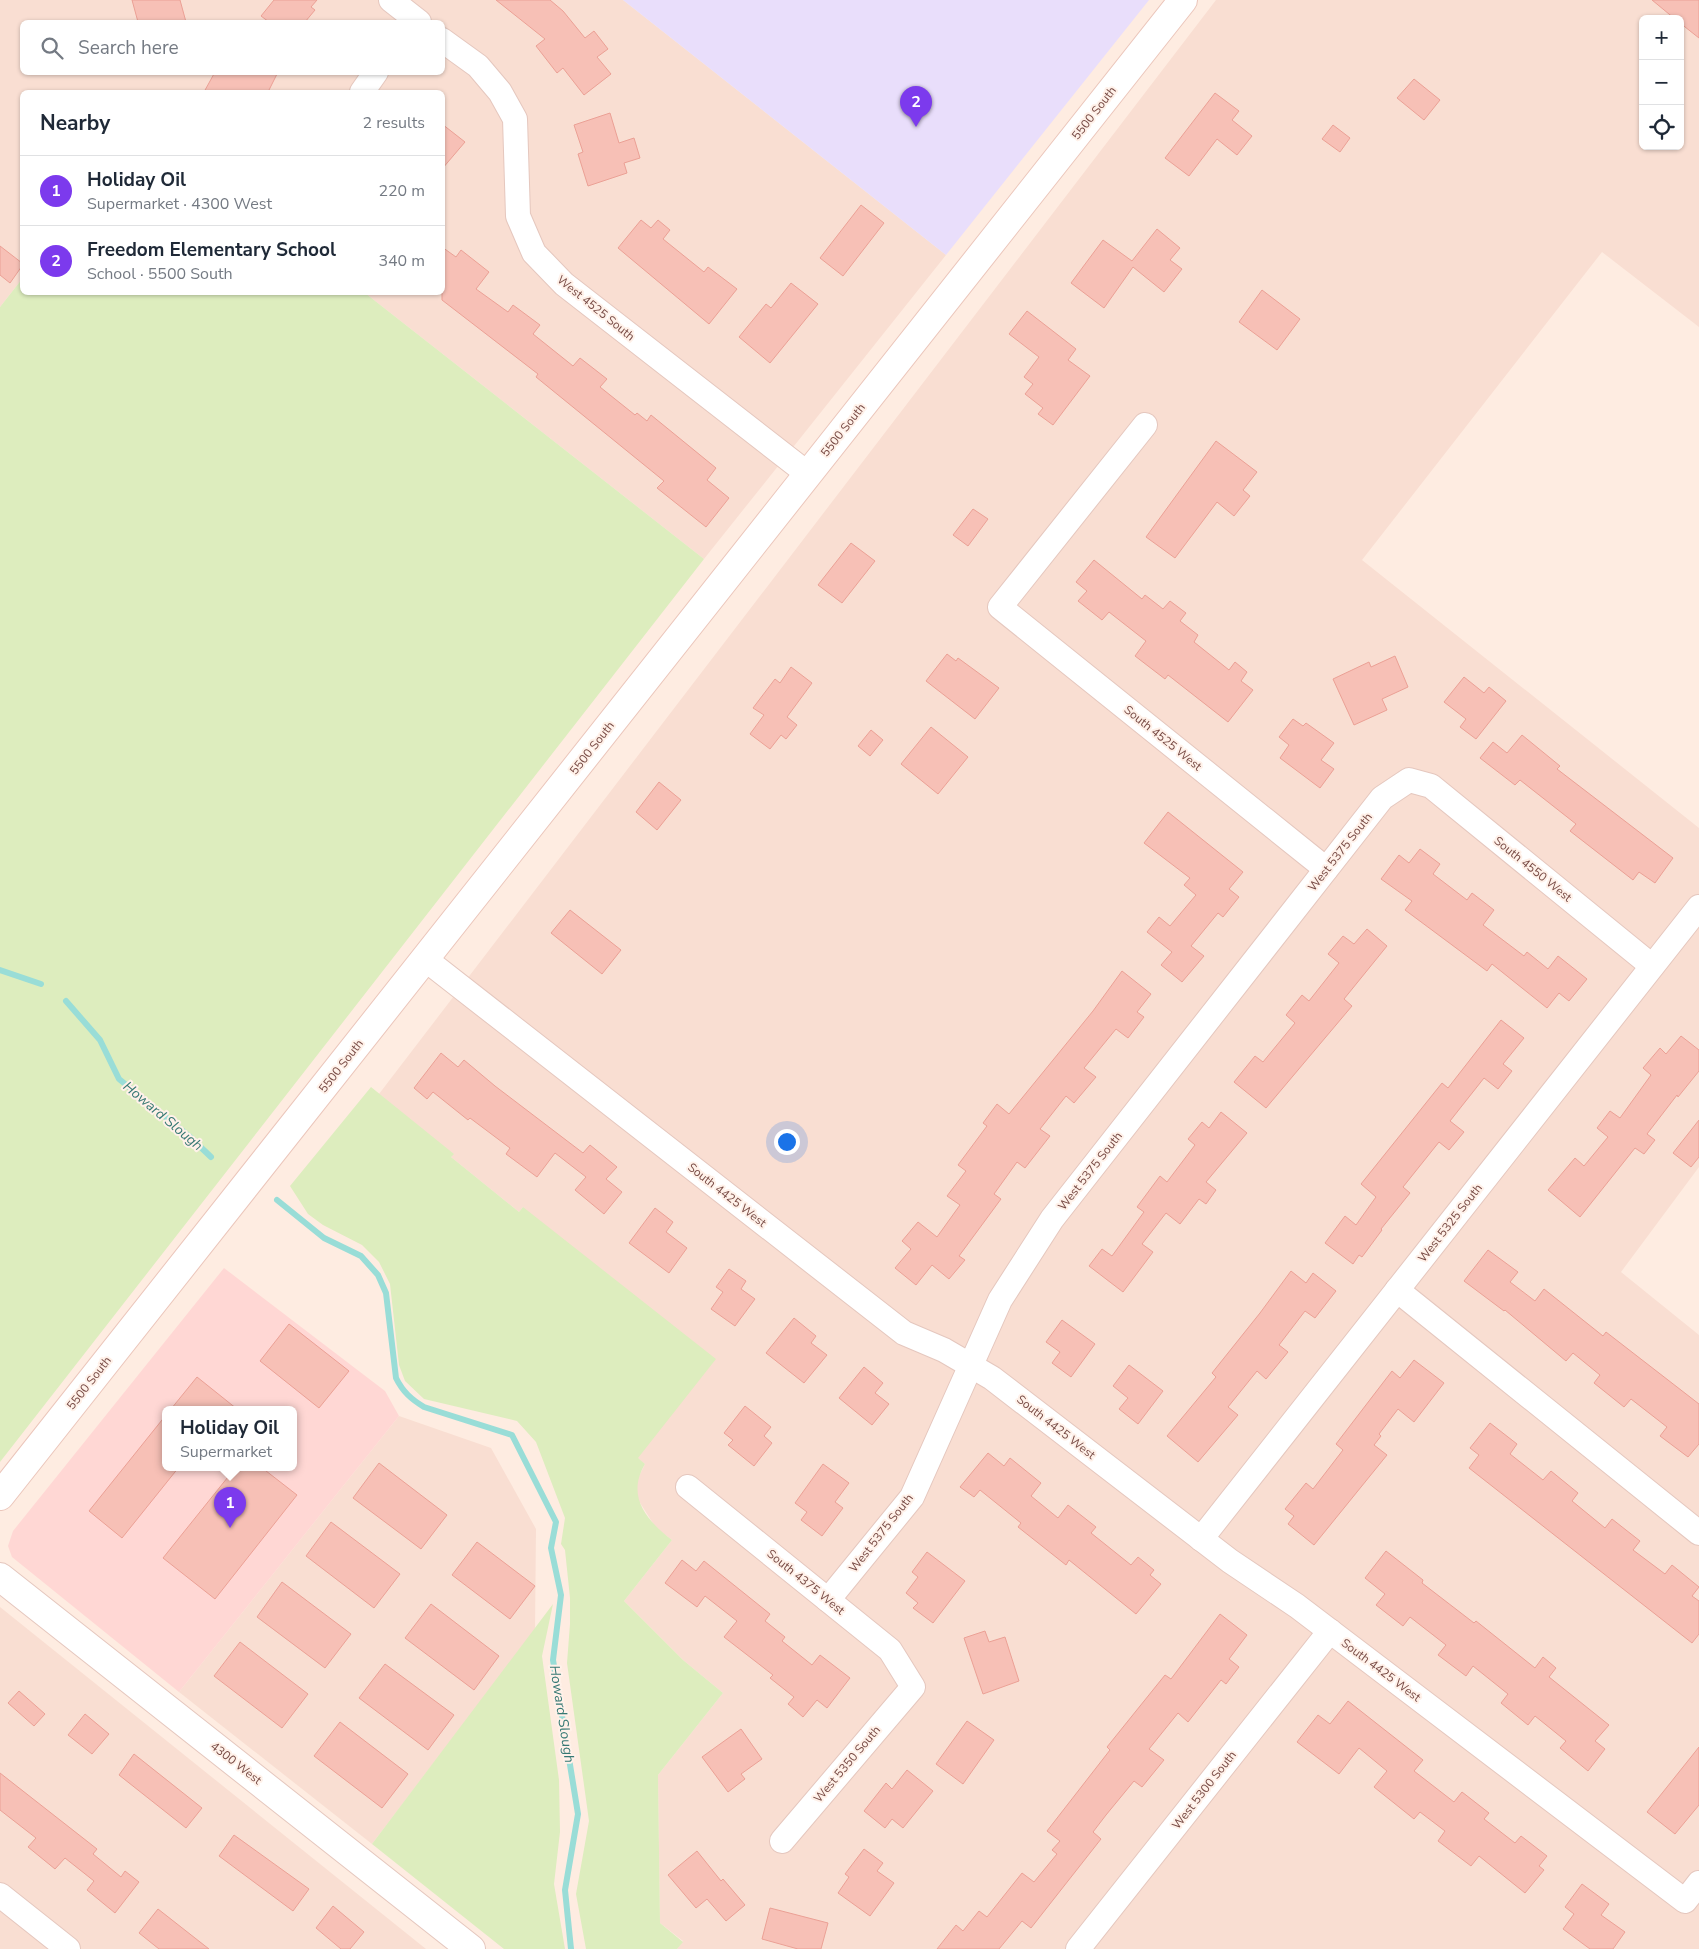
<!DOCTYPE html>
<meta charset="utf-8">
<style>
:root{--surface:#fff;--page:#f6f6f7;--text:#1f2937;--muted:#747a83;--line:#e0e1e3;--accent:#7c3aed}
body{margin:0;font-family:"Nunito Sans",sans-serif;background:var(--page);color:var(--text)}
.controls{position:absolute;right:15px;top:15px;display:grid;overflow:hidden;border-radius:8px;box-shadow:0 1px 4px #0004}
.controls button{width:45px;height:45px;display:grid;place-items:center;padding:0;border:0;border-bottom:1px solid var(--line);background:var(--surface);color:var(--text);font:25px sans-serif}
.you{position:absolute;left:786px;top:1141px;width:18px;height:18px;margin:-12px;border:4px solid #fff;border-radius:50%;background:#1a73e8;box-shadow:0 0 0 8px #1a73e833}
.badge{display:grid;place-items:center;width:32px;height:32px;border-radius:50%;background:var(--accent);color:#fff;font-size:16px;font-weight:700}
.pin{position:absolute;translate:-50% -41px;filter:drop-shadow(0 1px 2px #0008)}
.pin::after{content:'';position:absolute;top:26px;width:18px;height:15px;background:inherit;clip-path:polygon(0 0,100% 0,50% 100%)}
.popup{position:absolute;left:162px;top:1406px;width:135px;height:65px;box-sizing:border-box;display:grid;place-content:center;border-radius:8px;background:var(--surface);filter:drop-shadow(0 1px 4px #0005);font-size:16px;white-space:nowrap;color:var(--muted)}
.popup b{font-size:19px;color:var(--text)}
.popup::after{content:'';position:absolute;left:50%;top:100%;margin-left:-10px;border:10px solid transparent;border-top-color:var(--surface)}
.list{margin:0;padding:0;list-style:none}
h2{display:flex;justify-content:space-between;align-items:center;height:65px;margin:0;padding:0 20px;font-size:21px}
h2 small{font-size:16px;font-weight:400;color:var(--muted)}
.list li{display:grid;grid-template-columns:32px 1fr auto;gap:15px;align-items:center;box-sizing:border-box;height:70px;padding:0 20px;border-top:1px solid var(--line)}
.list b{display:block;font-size:19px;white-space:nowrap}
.list p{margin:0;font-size:16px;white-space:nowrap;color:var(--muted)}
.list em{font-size:16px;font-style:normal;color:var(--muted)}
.icon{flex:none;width:28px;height:28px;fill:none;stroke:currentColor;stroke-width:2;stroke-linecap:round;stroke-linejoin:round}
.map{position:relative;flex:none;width:1699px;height:1949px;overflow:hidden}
.search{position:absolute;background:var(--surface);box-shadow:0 1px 4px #0004;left:20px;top:20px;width:425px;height:55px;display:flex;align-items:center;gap:12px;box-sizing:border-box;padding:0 18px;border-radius:8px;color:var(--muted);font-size:19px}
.panel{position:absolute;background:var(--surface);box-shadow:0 1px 4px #0004;left:20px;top:90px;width:425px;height:205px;border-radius:8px}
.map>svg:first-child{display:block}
.residential{fill:#f9ded2;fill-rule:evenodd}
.commercial{fill:#ffd7d4;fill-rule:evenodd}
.education{fill:#e9defb}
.green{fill:#ddedbe}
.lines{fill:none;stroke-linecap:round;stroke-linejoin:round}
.stream{stroke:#99ddd7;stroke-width:6}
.building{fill:#f7c0b6;stroke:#eba095}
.minor-casing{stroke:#e5c7be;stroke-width:26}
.tertiary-casing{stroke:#e5c7be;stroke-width:30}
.secondary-casing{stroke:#ebc6bb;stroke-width:30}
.minor{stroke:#fff;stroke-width:24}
.tertiary{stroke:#fff;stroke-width:28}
.secondary{stroke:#fff;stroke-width:28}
.labels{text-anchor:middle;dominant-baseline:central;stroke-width:4;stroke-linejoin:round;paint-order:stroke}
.street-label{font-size:12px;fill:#784b45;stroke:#fff1e9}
.water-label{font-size:14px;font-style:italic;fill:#357873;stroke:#fff1e9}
</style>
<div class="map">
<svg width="1699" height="1949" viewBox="0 0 1699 1949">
<rect width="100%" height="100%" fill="#feece1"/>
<g class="residential">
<path d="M0 0H623L946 255 704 559 365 293 442 292V92H22V279L0 307ZM22 22H442V72H22Z"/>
<path d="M1216 0H1699V327L1602 252 1362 560 1699 828V1167L1621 1272 1699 1335V1949H677L683 1941 660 1923 658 1775 723 1693 683 1660 624 1601 672 1540 656 1528 637 1498V1480L645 1464 637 1458 523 1207 519 1212 451 1157 453 1154 379 1094ZM1643 19H1680V146H1643Z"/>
<path d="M399 1416 491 1448 536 1529 535 1630 372 1844 179 1692Z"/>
<path d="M0 1607 426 1949H0Z"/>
</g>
<path class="commercial" d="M224 1268 385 1391 399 1416 179 1692 12 1557 8 1546 13 1531ZM166 1409H294V1467H166Z"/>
<path class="education" d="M623 0H1149L946 255Z"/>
<g class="green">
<path d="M22 279V292L365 293 704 559 0 1462V307Z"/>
<path d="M371 1087 454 1154 451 1157 519 1212 523 1207 716 1359 638 1458 645 1464C626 1496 646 1520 672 1540L624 1601 683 1660 723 1693 658 1775 660 1923 683 1942 677 1949H586L576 1894 589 1821 567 1663 570 1624V1598L565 1550 561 1544 565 1518 536 1442 517 1421 424 1399 405 1381 399 1365 390 1284 379 1262 362 1245 323 1225 308 1214 290 1186Z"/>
<path d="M553 1604 542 1656 559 1780 560 1832 554 1884 565 1949H504L372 1844Z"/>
</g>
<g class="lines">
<g class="stream">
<path d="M0 970 41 984"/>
<path d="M66 1001 100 1040 119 1079 189 1136 211 1157"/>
<path d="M277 1200 324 1238 361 1256 378 1275 386 1293 396 1378C403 1392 411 1399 424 1407L512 1435 556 1522 551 1548 561 1595 553 1660 578 1814 565 1890 571 1949"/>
</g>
</g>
<g class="building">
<path d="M132 0H180L186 22H138Z"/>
<path d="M274 0H317L311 7 315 10 305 22H269L261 16Z"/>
<path d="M496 0H550L563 11 585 38 594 31 608 49 597 57 611 74 584 95 563 68 557 73 536 46 545 39Z"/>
<path d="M1652 0H1699V38L1680 23V19H1675Z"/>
<path d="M215 72H278L268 92H204Z"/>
<path d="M1414 79 1440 100 1424 120 1397 98Z"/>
<path d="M1215 93 1239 111 1232 120 1252 136 1237 155 1217 139 1189 176 1165 158Z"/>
<path d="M610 113 619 143 634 138 640 158 624 163 627 173 588 186 578 154 583 152 574 125Z"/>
<path d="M442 124 465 142 442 169Z"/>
<path d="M1333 125 1350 138 1340 152 1322 139Z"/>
<path d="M861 205 884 223 843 276 820 258Z"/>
<path d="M641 220 651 228 658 220 670 230 663 239 704 272 708 267 737 289 709 324 618 248Z"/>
<path d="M1157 229 1180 248 1170 260 1182 269 1164 292 1133 267 1104 308 1071 283 1103 240 1132 261Z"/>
<path d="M0 246 22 263V266L10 283 0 275Z"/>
<path d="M442 247 456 257 461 250 489 272 476 289 508 312 513 305 540 325 533 334 573 366 580 358 607 379 600 387 635 415 637 413 647 421 651 415 716 468 707 480 729 498 706 527 657 488 664 481 536 377 538 374 442 300Z"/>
<path d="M791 283 818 304 770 363 739 337 766 304 771 308Z"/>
<path d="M1262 290 1300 319 1277 350 1239 322Z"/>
<path d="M1027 311 1076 349 1068 360 1090 376 1053 425 1038 414 1043 408 1025 394 1033 384 1024 377 1039 357 1009 334Z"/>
<path d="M1216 441 1257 472 1243 490 1250 496 1234 516 1217 502 1175 558 1146 537Z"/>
<path d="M973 509 988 519 968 546 953 535Z"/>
<path d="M851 543 875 561 842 603 818 585Z"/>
<path d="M1094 560 1142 599 1145 595 1163 609 1170 601 1186 613 1180 621 1198 635 1194 642 1229 670 1235 662 1247 672 1241 681 1253 690 1228 722 1168 675 1165 679 1135 656 1146 641 1109 612 1102 620 1078 601 1087 591 1076 582Z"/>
<path d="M947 654 956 661 958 658 999 688 975 719 926 681Z"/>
<path d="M1395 656 1408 687 1382 699 1387 710 1354 725 1333 679 1369 662 1371 667Z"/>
<path d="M791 667 812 683 787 717 797 725 786 739 781 735 770 749 750 734 764 715 753 708 775 679 780 683Z"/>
<path d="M1464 677 1484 693 1489 687 1506 701 1476 739 1460 727 1466 719 1444 702Z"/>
<path d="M1293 719 1303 726 1306 723 1334 743 1321 760 1334 769 1320 788 1280 758 1289 745 1279 737Z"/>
<path d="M931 727 968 757 938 794 901 764Z"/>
<path d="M871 730 883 740 870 756 858 746Z"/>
<path d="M1522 735 1560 766 1557 769 1673 858 1655 883 1639 872 1633 880 1570 831 1576 824 1520 780 1515 785 1480 758 1493 742 1507 753Z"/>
<path d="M659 782 681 800 657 830 636 812Z"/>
<path d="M1168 812 1243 872 1229 889 1239 897 1223 917 1218 913 1191 946 1204 956 1182 982 1161 965 1172 952 1147 932 1159 917 1170 926 1196 895 1184 885 1190 878 1144 843Z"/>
<path d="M1420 849 1440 864 1433 874 1467 900 1472 893 1494 910 1483 925 1524 956 1527 952 1548 969 1558 956 1587 979 1569 1001 1559 993 1547 1008 1492 964 1487 971 1405 910 1412 901 1381 879 1399 855 1409 863Z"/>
<path d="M570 910 621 950 602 974 551 933Z"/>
<path d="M1367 929 1387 946 1344 999 1352 1006 1266 1108 1234 1082 1255 1056 1263 1062 1295 1023 1286 1015 1302 995 1309 1001 1339 963 1328 954 1343 936 1354 944Z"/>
<path d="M1122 971 1151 994 1137 1012 1144 1017 1128 1038 1116 1029 1084 1068 1096 1077 1074 1103 1066 1096 1040 1129 1050 1136 1025 1168 1017 1162 994 1194 1001 1199 959 1256 965 1260 949 1279 932 1265 916 1285 895 1268 911 1249 902 1241 918 1222 937 1237 960 1205 947 1196 966 1171 958 1165 987 1126 983 1123 997 1104 1009 1114 1093 1011Z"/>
<path d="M1501 1020 1524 1038 1503 1064 1512 1071 1498 1089 1484 1078 1450 1121 1464 1132 1449 1150 1439 1142 1403 1187 1410 1193 1381 1229 1382 1230 1362 1257 1359 1255 1353 1264 1325 1243 1345 1216 1356 1225 1376 1197 1361 1184 1442 1083 1448 1088Z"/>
<path d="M1681 1036 1699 1050V1071L1678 1097 1677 1095 1647 1134 1655 1140 1644 1154 1635 1148 1580 1217 1548 1190 1575 1158 1584 1166 1608 1137 1597 1128 1610 1111 1620 1118 1651 1075 1643 1068 1660 1048 1666 1054Z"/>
<path d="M441 1053 458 1067 464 1060 495 1086 583 1153 590 1145 617 1167 606 1179 622 1192 604 1214 575 1190 586 1177 555 1153 537 1177 506 1154 510 1148 470 1118 468 1120 433 1092 427 1099 414 1088Z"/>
<path d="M1221 1112 1247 1133 1206 1182 1216 1190 1206 1204 1199 1199 1180 1224 1166 1213 1142 1244 1153 1252 1123 1292 1089 1266 1102 1249 1112 1256 1144 1212 1137 1207 1160 1176 1167 1182 1195 1145 1188 1139 1202 1122 1209 1128Z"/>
<path d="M1699 1120V1157L1691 1167 1673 1153Z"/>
<path d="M655 1208 673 1222 666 1232 687 1248 669 1273 629 1243Z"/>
<path d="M1488 1250 1518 1272 1510 1282 1535 1301 1544 1289 1603 1336 1606 1332 1699 1404V1444L1688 1457 1660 1436 1667 1427 1631 1399 1624 1407 1594 1383 1600 1375 1573 1353 1566 1361 1505 1310 1504 1311 1464 1281Z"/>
<path d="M729 1269 746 1281 741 1289 755 1299 735 1326 711 1309 723 1292 716 1287Z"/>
<path d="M1291 1271 1306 1283 1313 1273 1336 1291 1315 1318 1305 1311 1279 1345 1288 1352 1266 1379 1257 1371 1228 1407 1238 1415 1198 1462 1167 1436 1216 1377 1212 1373 1260 1313Z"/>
<path d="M794 1318 816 1336 811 1343 827 1355 804 1383 766 1353Z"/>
<path d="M1062 1320 1095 1344 1071 1377 1052 1363 1060 1352 1046 1342Z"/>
<path d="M289 1324 349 1371 319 1408 260 1361Z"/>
<path d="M1414 1360 1444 1383 1414 1422 1398 1409 1379 1434 1381 1436 1374 1445 1387 1455 1314 1545 1288 1524 1294 1516 1285 1509 1306 1483 1313 1489 1343 1450 1336 1444 1392 1371 1400 1378Z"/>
<path d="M1129 1365 1163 1391 1138 1424 1119 1409 1128 1398 1113 1386Z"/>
<path d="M864 1367 883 1383 875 1393 889 1404 872 1425 839 1398Z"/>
<path d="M197 1377 237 1409H171Z"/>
<path d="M745 1406 771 1427 764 1436 772 1443 754 1466 728 1445 733 1440 724 1433Z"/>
<path d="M166 1415V1467H179L122 1538 89 1511Z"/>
<path d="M1490 1423 1517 1444 1510 1454 1543 1480 1551 1471 1578 1493 1572 1501 1605 1528 1612 1519 1640 1541 1633 1550 1665 1574 1672 1565 1699 1587 1692 1596 1699 1601V1634L1692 1643 1469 1468 1479 1455 1470 1448Z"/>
<path d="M988 1453 1004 1466 1010 1458 1041 1483 1031 1496 1058 1518 1068 1505 1096 1527 1091 1533 1131 1565 1138 1557 1154 1570 1150 1575 1161 1584 1136 1614 1069 1560 1066 1565 1018 1527 1021 1523 980 1490 974 1497 960 1487Z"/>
<path d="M379 1463 447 1515 421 1549 353 1498Z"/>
<path d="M823 1464 849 1483 835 1502 843 1508 822 1536 801 1520 807 1512 795 1503Z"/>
<path d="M236 1467H261L297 1495 215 1599 163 1558Z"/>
<path d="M331 1522 400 1574 374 1608 306 1556Z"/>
<path d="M477 1542 535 1586 510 1619 452 1575Z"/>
<path d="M1386 1551 1423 1580 1422 1583 1474 1623 1476 1621 1535 1668 1543 1657 1556 1668 1549 1677 1609 1725 1595 1741 1605 1749 1588 1771 1560 1748 1566 1741 1535 1716 1528 1725 1501 1703 1508 1694 1473 1666 1466 1676 1438 1655 1446 1645 1410 1617 1403 1626 1376 1605 1385 1594 1365 1578Z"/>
<path d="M927 1552 965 1581 933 1623 913 1608 918 1603 906 1593 918 1577 912 1572Z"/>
<path d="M682 1560 696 1571 704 1561 770 1614 765 1621 785 1637 782 1641 812 1665 820 1655 850 1678 827 1708 817 1700 803 1717 788 1704 794 1697 770 1678 773 1675 724 1637 737 1621 705 1596 697 1607 665 1583Z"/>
<path d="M282 1582 351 1634 325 1668 257 1617Z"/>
<path d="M431 1604 499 1656 474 1690 405 1638Z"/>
<path d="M1220 1614 1247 1635 1229 1659 1239 1667 1226 1684 1221 1680 1188 1722 1178 1713 1149 1749 1164 1760 1142 1787 1134 1781 1106 1815 1093 1832 1101 1839 1031 1928 1022 1921 999 1949H937L956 1925 963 1931 979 1911 987 1917 1022 1873 1034 1882 1057 1854 1052 1850 1060 1841 1047 1831 1110 1750 1107 1747 1165 1675 1171 1679Z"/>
<path d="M985 1631 989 1642 1005 1637 1019 1681 983 1694 964 1638Z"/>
<path d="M240 1642 308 1694 282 1728 214 1676Z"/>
<path d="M385 1664 454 1715 428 1750 359 1698Z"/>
<path d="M19 1691 45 1714 34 1726 8 1703Z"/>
<path d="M1348 1701 1423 1760 1414 1771 1454 1802 1462 1792 1489 1813 1484 1819 1515 1843 1521 1836 1547 1856 1539 1866 1544 1870 1525 1893 1479 1856 1471 1866 1438 1841 1445 1831 1420 1812 1414 1819 1374 1787 1387 1771 1359 1748 1339 1774 1297 1742 1318 1715 1330 1724Z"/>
<path d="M85 1714 109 1734 92 1754 68 1735Z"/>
<path d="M967 1721 994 1740 963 1784 936 1764Z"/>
<path d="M340 1722 408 1774 382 1808 314 1756Z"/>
<path d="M741 1729 762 1759 741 1774 745 1779 728 1792 702 1757Z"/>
<path d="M1699 1747V1805L1675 1834 1647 1812Z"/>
<path d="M134 1754 202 1808 186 1828 119 1775Z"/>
<path d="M907 1770 933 1791 903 1828 892 1819 885 1828 864 1811 886 1783 892 1789Z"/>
<path d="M0 1773 97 1849 93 1854 121 1877 125 1871 139 1882 115 1913 87 1890 94 1881 65 1858 55 1869 28 1847 36 1838 0 1810Z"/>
<path d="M234 1835 309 1889 293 1911 219 1856Z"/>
<path d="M864 1849 883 1863 877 1871 894 1883 870 1916 838 1893 849 1877 845 1874Z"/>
<path d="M697 1851 721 1881 723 1879 745 1905 726 1921 707 1899 696 1908 668 1875Z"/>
<path d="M1582 1884 1609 1904 1601 1915 1625 1932 1613 1949H1590L1563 1929 1574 1914 1565 1907Z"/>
<path d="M333 1906 364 1932 350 1949H341L316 1928Z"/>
<path d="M770 1908 828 1923 821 1949H798L762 1939Z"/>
<path d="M158 1909 209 1949H159L139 1933Z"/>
</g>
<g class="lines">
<defs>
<g id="minor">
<path d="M391 0 419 22"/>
<path d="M442 40 478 66 500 92 515 119 518 216 534 253 564 284 808 474"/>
<path d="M362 92 376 72"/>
<path d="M1145 425 1000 607 1326 869"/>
<path d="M425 959 904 1333 944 1350 992 1378 1230 1561 1297 1606 1685 1901 1699 1883"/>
<path d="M1397 1290 1699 1533"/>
<path d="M688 1487 890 1650 913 1687 782 1841"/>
<path d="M1201 1539 1699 907"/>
<path d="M828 1600 912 1497 1000 1300 1052 1219 1382 798 1409 780 1431 786 1652 966"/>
<path d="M0 1895 68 1949"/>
<path d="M1078 1949 1330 1631"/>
</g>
<path id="tertiary" d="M0 1577 471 1949"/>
<path id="secondary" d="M0 1496 1183 0"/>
</defs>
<use href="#minor" class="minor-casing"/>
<use href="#tertiary" class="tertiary-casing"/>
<use href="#secondary" class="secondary-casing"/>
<use href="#minor" class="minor"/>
<use href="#tertiary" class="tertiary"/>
<use href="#secondary" class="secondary"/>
</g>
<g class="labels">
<g class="street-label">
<text transform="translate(1094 113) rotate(-52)">5500 South</text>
<text transform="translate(596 308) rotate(39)">West 4525 South</text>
<text transform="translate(843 430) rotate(-52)">5500 South</text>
<text transform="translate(1163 738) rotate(39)">South 4525 West</text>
<text transform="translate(592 748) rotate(-52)">5500 South</text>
<text transform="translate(1340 852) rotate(-52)">West 5375 South</text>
<text transform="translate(1533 869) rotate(39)">South 4550 West</text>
<text transform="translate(341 1066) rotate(-52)">5500 South</text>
<text transform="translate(1090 1171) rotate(-52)">West 5375 South</text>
<text transform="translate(727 1195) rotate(38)">South 4425 West</text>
<text transform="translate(1450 1223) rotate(-52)">West 5325 South</text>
<text transform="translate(89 1383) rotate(-52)">5500 South</text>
<text transform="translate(1056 1427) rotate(38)">South 4425 West</text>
<text transform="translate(881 1533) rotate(-52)">West 5375 South</text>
<text transform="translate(806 1582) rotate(39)">South 4375 West</text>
<text transform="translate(1381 1670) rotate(37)">South 4425 West</text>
<text transform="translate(236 1763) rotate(38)">4300 West</text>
<text transform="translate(847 1764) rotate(-50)">West 5350 South</text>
<text transform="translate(1204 1790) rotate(-52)">West 5300 South</text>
</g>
<g class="water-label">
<text transform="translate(163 1116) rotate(40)">Howard Slough</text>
<text transform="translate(562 1714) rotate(81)">Howard Slough</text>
</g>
</g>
</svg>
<div class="controls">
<button>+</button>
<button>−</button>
<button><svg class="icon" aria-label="locate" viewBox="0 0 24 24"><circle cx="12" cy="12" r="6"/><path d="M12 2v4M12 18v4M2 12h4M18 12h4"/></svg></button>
</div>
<div class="you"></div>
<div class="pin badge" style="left:230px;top:1528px">1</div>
<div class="popup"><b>Holiday Oil</b>Supermarket</div>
<div class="pin badge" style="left:916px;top:127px">2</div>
<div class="search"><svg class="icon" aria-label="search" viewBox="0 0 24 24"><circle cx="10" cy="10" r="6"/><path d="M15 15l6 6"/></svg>Search here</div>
<section class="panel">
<h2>Nearby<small>2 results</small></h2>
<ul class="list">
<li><span class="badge">1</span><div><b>Holiday Oil</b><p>Supermarket · 4300 West</p></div><em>220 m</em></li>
<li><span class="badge">2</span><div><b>Freedom Elementary School</b><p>School · 5500 South</p></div><em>340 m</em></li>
</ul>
</section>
</div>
